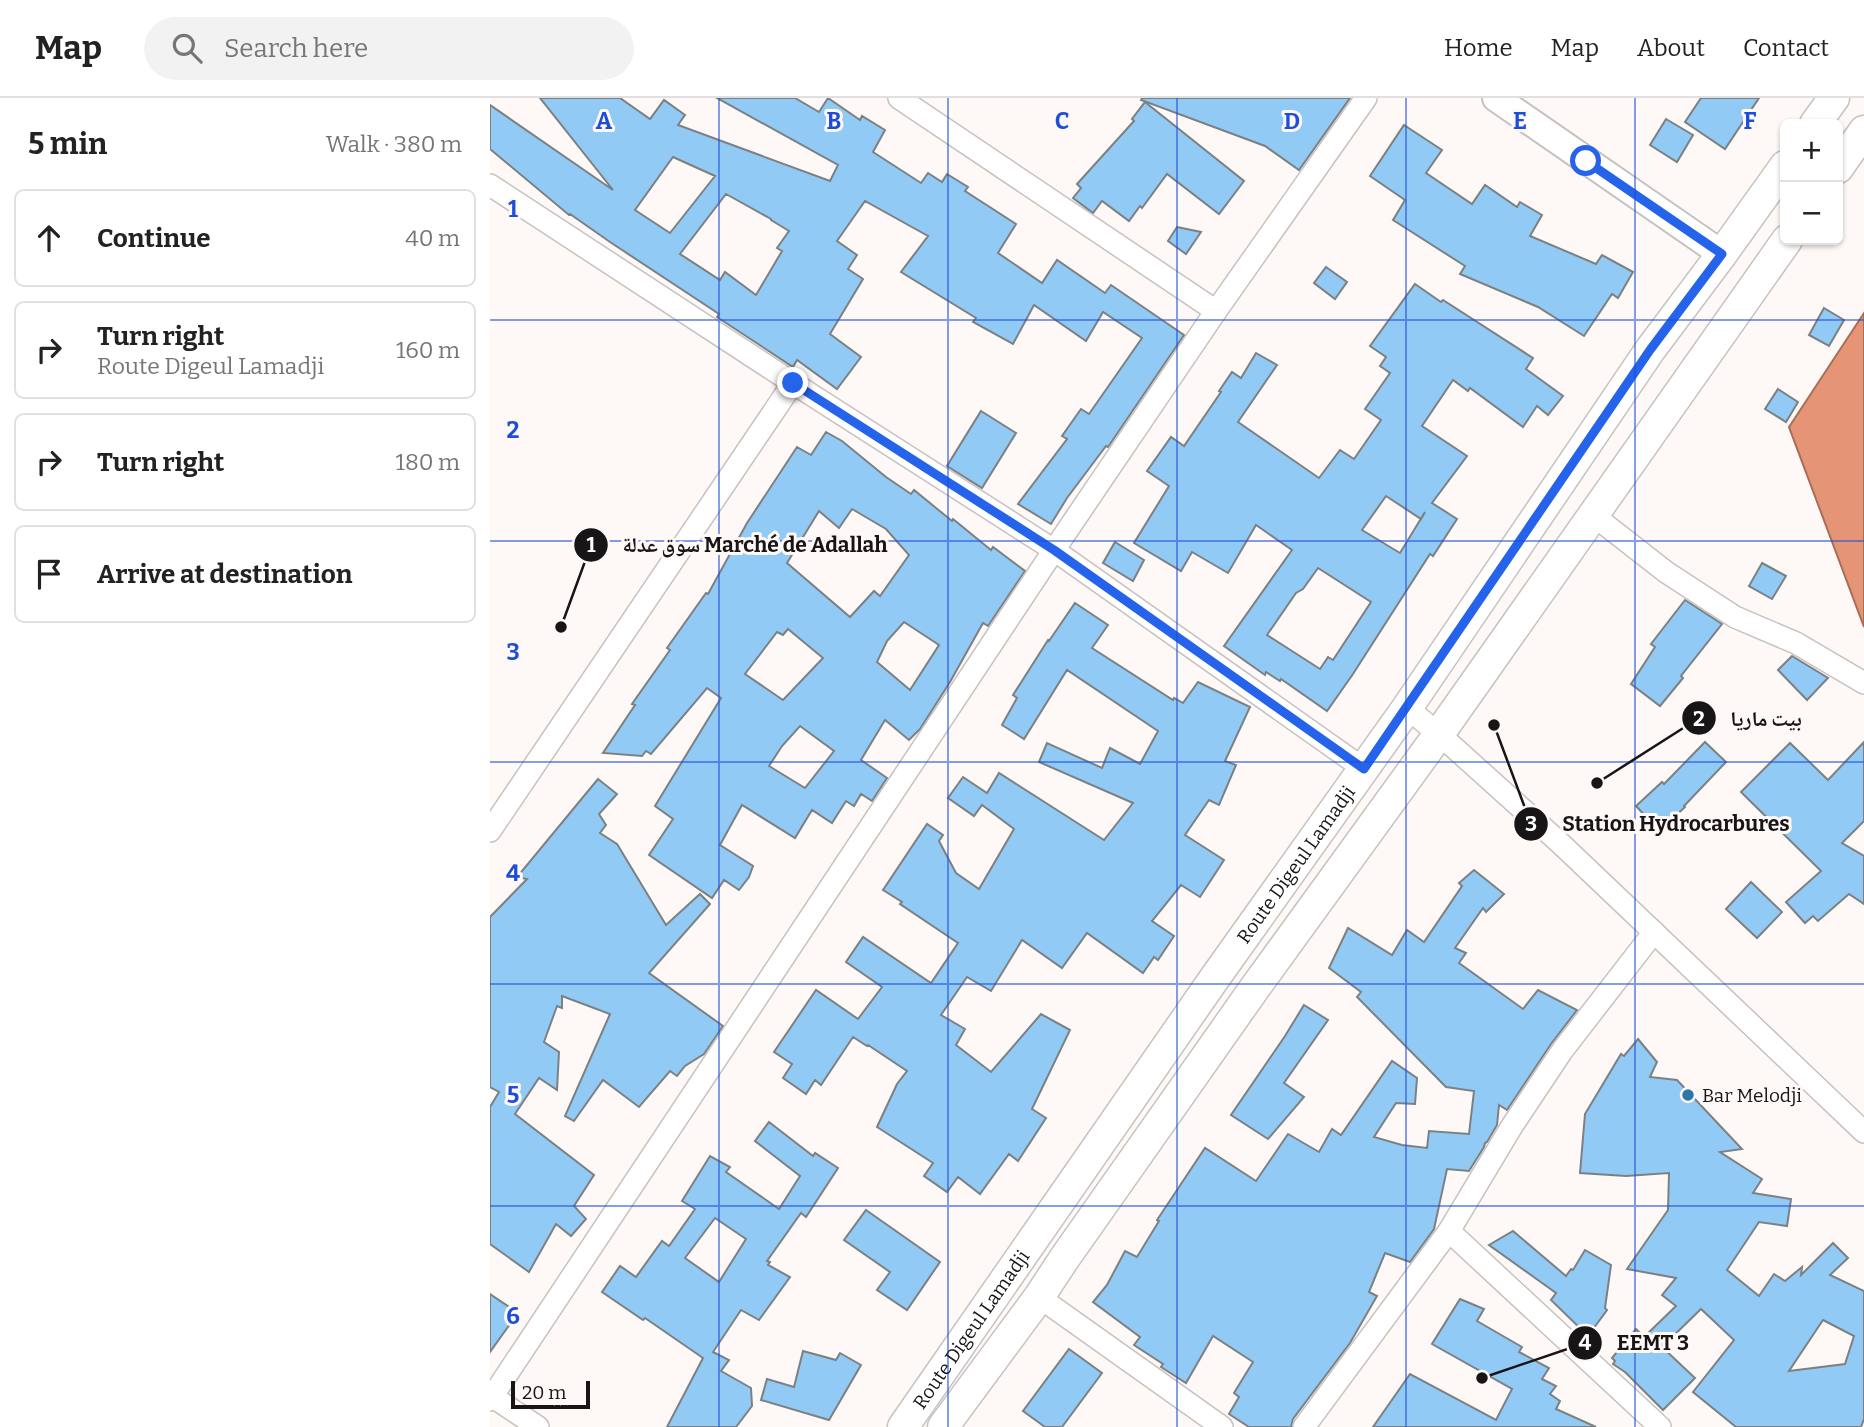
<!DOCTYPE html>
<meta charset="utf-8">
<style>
:root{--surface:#fff;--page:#f2f2f2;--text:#222;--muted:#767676;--line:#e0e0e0}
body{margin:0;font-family:Bitter,"Noto Naskh Arabic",serif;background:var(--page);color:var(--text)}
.controls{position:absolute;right:21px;top:21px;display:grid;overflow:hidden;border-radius:10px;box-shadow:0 2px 5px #0004}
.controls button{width:63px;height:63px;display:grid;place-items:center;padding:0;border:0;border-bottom:2px solid var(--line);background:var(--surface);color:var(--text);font:35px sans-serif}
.scale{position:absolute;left:21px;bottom:18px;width:79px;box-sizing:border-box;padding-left:7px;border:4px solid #171515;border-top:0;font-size:19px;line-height:24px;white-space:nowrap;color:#171515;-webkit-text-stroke:5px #fef9f7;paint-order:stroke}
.stop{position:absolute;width:21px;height:21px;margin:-16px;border:5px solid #2563eb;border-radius:50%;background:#fff}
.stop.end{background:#2563eb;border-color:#fff;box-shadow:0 2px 7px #0008}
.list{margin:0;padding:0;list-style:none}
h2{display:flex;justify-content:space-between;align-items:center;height:91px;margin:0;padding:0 28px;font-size:30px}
h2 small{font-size:23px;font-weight:400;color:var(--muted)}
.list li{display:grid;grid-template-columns:46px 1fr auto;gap:21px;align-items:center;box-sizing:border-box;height:98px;margin:0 14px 14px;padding:0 14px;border:2px solid var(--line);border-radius:10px}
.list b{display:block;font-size:26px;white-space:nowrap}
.list p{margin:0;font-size:23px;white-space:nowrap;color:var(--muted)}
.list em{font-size:23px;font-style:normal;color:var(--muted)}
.icon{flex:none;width:38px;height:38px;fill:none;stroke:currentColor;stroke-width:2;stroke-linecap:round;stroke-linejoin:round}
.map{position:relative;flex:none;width:1374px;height:1329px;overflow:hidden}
header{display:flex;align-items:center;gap:42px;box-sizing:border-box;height:98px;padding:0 35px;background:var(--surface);border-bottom:2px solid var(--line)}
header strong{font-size:33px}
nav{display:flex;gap:38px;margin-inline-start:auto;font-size:24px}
.search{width:490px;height:63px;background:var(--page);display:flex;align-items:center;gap:18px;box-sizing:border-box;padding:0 24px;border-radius:38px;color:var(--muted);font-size:26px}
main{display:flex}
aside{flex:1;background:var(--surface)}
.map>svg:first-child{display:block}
.water{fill:#e59475;stroke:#a76e58;stroke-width:2}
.building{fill:#92caf6;stroke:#7c8083;stroke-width:2;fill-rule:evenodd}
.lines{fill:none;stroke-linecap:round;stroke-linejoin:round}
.minor-casing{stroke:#c7c2c0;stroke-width:24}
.tertiary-casing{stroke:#c7c2c0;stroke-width:30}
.secondary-casing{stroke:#c7c2c0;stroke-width:33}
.minor{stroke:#fff;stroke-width:21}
.tertiary{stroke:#fff;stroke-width:26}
.secondary{stroke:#fff;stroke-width:30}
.route{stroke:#2563eb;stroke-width:9}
.grid{fill:none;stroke:#1d4ed8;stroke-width:2;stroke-opacity:0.55}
.poi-dot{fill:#2d76aa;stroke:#fef9f7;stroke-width:2.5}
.labels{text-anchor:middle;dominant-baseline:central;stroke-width:6;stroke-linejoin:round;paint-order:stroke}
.street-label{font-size:19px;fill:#171515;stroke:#fef9f7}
.poi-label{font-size:19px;fill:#171515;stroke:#fef9f7;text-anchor:start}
.grid-label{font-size:23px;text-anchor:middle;font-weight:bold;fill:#1d4ed8;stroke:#fef9f7;stroke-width:6;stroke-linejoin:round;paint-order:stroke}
.leader{fill:none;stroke:#171515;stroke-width:2.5}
.callout-dot{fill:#171515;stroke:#fef9f7;stroke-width:2.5}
.mark-label{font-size:21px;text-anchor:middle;font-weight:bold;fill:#fff}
.callout-label{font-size:21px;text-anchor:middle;font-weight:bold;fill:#171515;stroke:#fef9f7;stroke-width:6;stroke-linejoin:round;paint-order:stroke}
</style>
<header>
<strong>Map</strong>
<div class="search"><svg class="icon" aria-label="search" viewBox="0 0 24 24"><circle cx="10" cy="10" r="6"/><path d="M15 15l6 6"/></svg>Search here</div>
<nav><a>Home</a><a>Map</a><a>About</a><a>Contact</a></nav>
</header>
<main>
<aside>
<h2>5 min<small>Walk · 380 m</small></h2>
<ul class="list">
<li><svg class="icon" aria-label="ahead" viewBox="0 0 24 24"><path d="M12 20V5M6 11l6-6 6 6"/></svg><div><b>Continue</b></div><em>40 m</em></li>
<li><svg class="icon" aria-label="right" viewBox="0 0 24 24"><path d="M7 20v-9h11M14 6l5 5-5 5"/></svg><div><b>Turn right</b><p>Route Digeul Lamadji</p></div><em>160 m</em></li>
<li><svg class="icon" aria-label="right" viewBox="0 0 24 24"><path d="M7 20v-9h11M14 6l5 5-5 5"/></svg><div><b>Turn right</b></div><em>180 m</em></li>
<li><svg class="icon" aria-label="arrive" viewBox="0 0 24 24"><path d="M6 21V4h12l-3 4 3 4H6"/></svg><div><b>Arrive at destination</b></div></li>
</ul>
</aside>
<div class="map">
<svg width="1374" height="1329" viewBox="0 0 1374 1329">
<rect width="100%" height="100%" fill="#fef9f7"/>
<path class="water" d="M1374 215V529L1299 329Z"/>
<g class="building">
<path d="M50 0H130L160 21 174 2 195 17 188 27 340 83 348 67 227 0H305L329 14 338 0 370 22 372 18 395 32 383 54 431 85 438 75 452 84 457 76 478 89 475 93 526 126 508 155 552 185 567 162 615 195 621 187 694 237 618 349 616 348 577 400 561 426 528 406 577 341 572 338 591 311 599 316 652 240 613 214 596 243 544 207 523 246 483 224 486 220 411 174 438 138 375 103 347 143 367 157 358 171 373 181 340 236 371 259 347 291 307 262 303 269 227 219 229 216 120 144 80 116 79 117 0 51V7L123 92ZM183 59 225 78 180 135 145 112ZM236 96 281 121V122L299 133 287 150 292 153 266 197 235 174 230 182 190 156Z"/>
<path d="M652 0H860L809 72 775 48 651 2Z"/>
<path d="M1211 0H1269L1235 51 1195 24Z"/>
<path d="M655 4 754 83 729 116 677 76 652 110 650 108 639 123 612 103 603 115 583 100 591 90 587 86 644 23 642 21Z"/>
<path d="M1176 21 1203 37 1187 64 1160 47Z"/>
<path d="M914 27 952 52 936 75 982 106 995 87 1027 109 1030 104 1052 117 1040 138 1106 166 1112 157 1143 174 1128 200 1122 196 1094 238 1048 209 970 176 975 168 903 122 915 102 880 78Z"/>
<path d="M687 129 711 134 696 156 678 143Z"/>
<path d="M836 169 857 184 845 201 824 185Z"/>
<path d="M925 186 951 204 953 202 1043 260 1036 271 1073 298 1058 317 1047 308 1033 329 980 290 978 293 963 282 932 328 977 358 942 405 967 421 943 458 940 456 863 576 837 613 791 581 790 583 776 574 775 577 734 548 802 452 766 427 738 475 702 454 691 473 644 445 679 388 657 373 681 339 694 348 731 294 729 293 742 274 751 280 766 255 787 267 748 324 829 380 850 352 864 361 891 322 875 311 900 275 890 268 896 259 880 248ZM896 398 931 421 935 414 910 455 872 432ZM828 470 881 504 843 562 838 559 830 571 777 537 806 495 813 491Z"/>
<path d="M1334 210 1354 222 1339 248 1319 237Z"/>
<path d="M1288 291 1308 304 1296 324 1275 311Z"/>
<path d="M491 313 526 335 492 390 457 368Z"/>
<path d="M336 334 352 343 396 379 421 396 424 392 462 423 463 421 501 452 503 449 535 473 498 528 493 525 460 584 430 631 419 642 395 622 371 662 397 680 382 703 371 696 364 708 356 703 342 725 322 712 305 740 252 707 230 747 263 768 259 779 249 792 234 782 222 800 159 757 183 721 165 708 231 600 217 590 161 656 156 653 152 658 113 655 145 607 142 606 180 552 177 550 216 495 218 496 257 425 307 349 321 357ZM362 411 396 431 419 457 390 498 384 493 360 519 297 465 329 413 349 430ZM414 524 449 547 420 592 387 564 397 543ZM298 531 333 560 293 602 255 576 287 534 293 537ZM310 628 344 653 315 690 279 668 292 648Z"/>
<path d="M625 444 654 462 643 483 613 465Z"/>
<path d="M1272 465 1296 478 1282 501 1259 488Z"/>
<path d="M1195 502 1232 526 1191 578 1193 580 1170 608 1141 586 1165 549 1161 546Z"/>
<path d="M585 505 618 527 602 550 683 602 684 600 693 605 708 584 760 609 735 663 746 667 729 707 719 702 695 737 734 762 710 799 691 787 662 823 684 838 668 862 664 859 653 875 597 835 572 870 532 842 501 893 477 879 451 917 475 931 466 947 501 974 551 916 580 932 542 1011 556 1020 528 1063 519 1056 490 1096 468 1079 457 1094 434 1078 443 1065 387 1029 407 986 417 973 378 947 377 948 363 939 331 987 325 982 316 996 293 980 302 966 284 954 326 892 368 921 392 889 356 864 373 839 441 885 468 845 410 806 412 804 393 792 437 726 453 737 449 743 466 775 489 791 524 731 492 707 484 718 458 700 473 679 497 695 509 675 614 742 643 705 549 664 557 645 612 670 620 650 650 666 668 633 577 572 534 641 512 627 527 600 523 597 558 542 559 543Z"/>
<path d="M1302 558 1338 580 1317 602 1288 572Z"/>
<path d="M1215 644 1236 664 1194 708 1195 709 1169 733 1146 708 1172 684 1174 686Z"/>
<path d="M1374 644V723L1352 745 1374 758V806L1359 796 1328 823 1323 818 1315 825 1296 804 1331 773 1251 694 1300 645 1338 682Z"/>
<path d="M108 681 127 696 109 716 116 727 110 735 127 746 176 827 210 796 220 806 159 875 233 928 214 956 195 968 187 978 180 973 149 1009 113 982 84 1023 75 1018 120 916 72 898V910L67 908 54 944 69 954 67 992 49 980 25 1016 104 1077 84 1108 96 1121 81 1138 66 1126 39 1174 0 1146V1009L9 994 0 989V819L37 781 27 779Z"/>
<path d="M984 772 1014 796 996 814 993 810 965 850 976 855 969 865 1033 911 1048 892 1087 912 1061 946 1017 1012 1009 1007 1007 1027 997 1044 995 1045 994 1049 979 1073 957 1071 944 1131 920 1164 895 1155 879 1194 887 1198 860 1245 803 1321 801 1329H759L739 1316 749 1299 744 1295 763 1264 723 1238 696 1285 671 1269 673 1266 644 1247 650 1239 603 1204 617 1187 635 1153 647 1159 669 1123 667 1122 715 1050 766 1083 798 1036 829 1054 842 1031 851 1037 902 963 927 980 925 1006 906 1005 884 1039 912 1047 937 1050 939 1033 979 1036 984 993 956 989 867 899 871 894 839 870 858 830 902 857 917 832 934 844 972 788 969 785Z"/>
<path d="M1261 784 1292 814 1267 840 1236 811Z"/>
<path d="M814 907 838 922 794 985 814 999 778 1041 741 1017 795 938Z"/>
<path d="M1148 941 1167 964 1160 979 1187 982 1252 1051 1230 1054 1272 1081 1263 1095 1301 1101 1297 1128 1269 1124 1237 1172 1269 1198 1284 1176 1295 1183 1312 1169 1311 1177 1343 1145 1358 1160 1340 1177 1374 1193V1321L1371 1329H1246L1203 1294 1244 1242 1211 1211 1172 1249 1205 1280 1173 1312 1135 1274 1123 1266 1125 1263 1122 1260 1146 1231 1154 1239 1186 1208 1172 1197 1186 1180 1137 1171 1178 1112 1179 1075 1136 1078 1090 1075 1095 1016 1131 956 1134 958ZM1333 1222 1364 1238 1355 1266 1299 1273Z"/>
<path d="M279 1024 323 1058 325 1055 348 1070 316 1119 311 1115 277 1163 280 1164 278 1167 300 1179 269 1222 251 1212 223 1254 239 1262 231 1273 261 1290 262 1308 246 1329H177L213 1260 155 1220 153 1222 112 1194 130 1168 146 1179 172 1143 179 1148 205 1111 192 1103 220 1058 240 1069 236 1074 289 1111 310 1078 265 1043ZM225 1120 256 1141 229 1184 195 1160Z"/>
<path d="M376 1112 450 1164 417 1212 387 1192 400 1174 354 1142Z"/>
<path d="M1023 1133 1076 1178 1081 1171 1083 1172 1095 1152 1121 1167 1115 1210 1117 1212 1098 1238 1061 1202 1066 1195 999 1147Z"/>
<path d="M0 1196 28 1215 0 1254Z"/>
<path d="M970 1201 994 1211 987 1223 1032 1249 1029 1254 1059 1270 1052 1281 1066 1288 1060 1296 1070 1303 1066 1311 1106 1329H883L920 1276 1006 1322 1022 1291 942 1246Z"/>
<path d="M579 1251 612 1275 572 1329H555L533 1313Z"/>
<path d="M313 1253 346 1262 350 1255 371 1267 339 1322 271 1302 277 1281 304 1289Z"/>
</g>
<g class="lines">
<defs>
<g id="minor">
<path d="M409 0 726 213"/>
<path d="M0 87 303 285 564 452 874 671"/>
<path d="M1103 417 1176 474 1245 519 1306 545 1374 585"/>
<path d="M917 610 949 636 1070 745 1374 1034"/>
<path d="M0 733 303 285"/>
<path d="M959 1133 1170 1329"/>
<path d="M549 1199 732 1329"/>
<path d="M0 1297 48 1329"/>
<path d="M0 1302 564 452 726 213 876 0"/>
<path d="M814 1329 959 1133 1022 1028 1072 953 1164 834"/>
</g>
<path id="tertiary" d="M1006 0 1232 156"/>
<g id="secondary">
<path d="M1325 26 1344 0"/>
<path d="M1348 70 1374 33"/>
<path id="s1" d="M413 1329 724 881 917 610 1160 252 1232 156 1295 68"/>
<path d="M453 1329 549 1199 574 1161 764 891 949 636 1297 142"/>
</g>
</defs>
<use href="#minor" class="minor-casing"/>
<use href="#tertiary" class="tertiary-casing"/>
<use href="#secondary" class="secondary-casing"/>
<use href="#minor" class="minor"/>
<use href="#tertiary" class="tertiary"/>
<use href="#secondary" class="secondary"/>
</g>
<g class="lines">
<path class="route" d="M303 285 564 452 874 671 1160 252 1232 156 1096 63"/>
</g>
<path class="grid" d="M229 0V1329M458 0V1329M687 0V1329M916 0V1329M1145 0V1329M0 222H1374M0 443H1374M0 664H1374M0 886H1374M0 1108H1374"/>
<circle class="poi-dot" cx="1198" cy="997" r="7"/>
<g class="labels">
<g class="street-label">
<text stroke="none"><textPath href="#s1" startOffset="686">Route Digeul Lamadji</textPath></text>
<text stroke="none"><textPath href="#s1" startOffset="119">Route Digeul Lamadji</textPath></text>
</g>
<g class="poi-label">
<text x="1212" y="997">Bar Melodji</text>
</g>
</g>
<g class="grid-label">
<text x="114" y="31">A</text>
<text x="344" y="31">B</text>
<text x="572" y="31">C</text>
<text x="802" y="31">D</text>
<text x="1030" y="31">E</text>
<text x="1260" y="31">F</text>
<text x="23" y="119">1</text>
<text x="23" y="340">2</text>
<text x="23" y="562">3</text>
<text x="23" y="783">4</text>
<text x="23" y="1005">5</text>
<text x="23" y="1226">6</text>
</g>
<path class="leader" d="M71 529L101 447M1107 685L1209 620M1004 627L1041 726M992 1280L1095 1245"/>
<g class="callout-dot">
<circle cx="71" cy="529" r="7"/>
<circle cx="1107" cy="685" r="7"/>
<circle cx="1004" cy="627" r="7"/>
<circle cx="992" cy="1280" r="7"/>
<circle cx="101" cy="447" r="18"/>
<circle cx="1209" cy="620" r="18"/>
<circle cx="1041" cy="726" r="18"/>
<circle cx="1095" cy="1245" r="18"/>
</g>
<g class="mark-label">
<text x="101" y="454">1</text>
<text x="1209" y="628">2</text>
<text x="1041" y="733">3</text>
<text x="1095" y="1252">4</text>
</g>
<g class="callout-label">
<text x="265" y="454">سوق عدلة Marché de Adallah</text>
<text x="1276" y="628">بيت ماريا</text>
<text x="1186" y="733">Station Hydrocarbures</text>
<text x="1163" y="1252">EEMT 3</text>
</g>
</svg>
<div class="controls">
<button>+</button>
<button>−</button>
</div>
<div class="scale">20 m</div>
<div class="stop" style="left:1096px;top:63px"></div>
<div class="stop end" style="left:303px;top:285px"></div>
</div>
</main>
